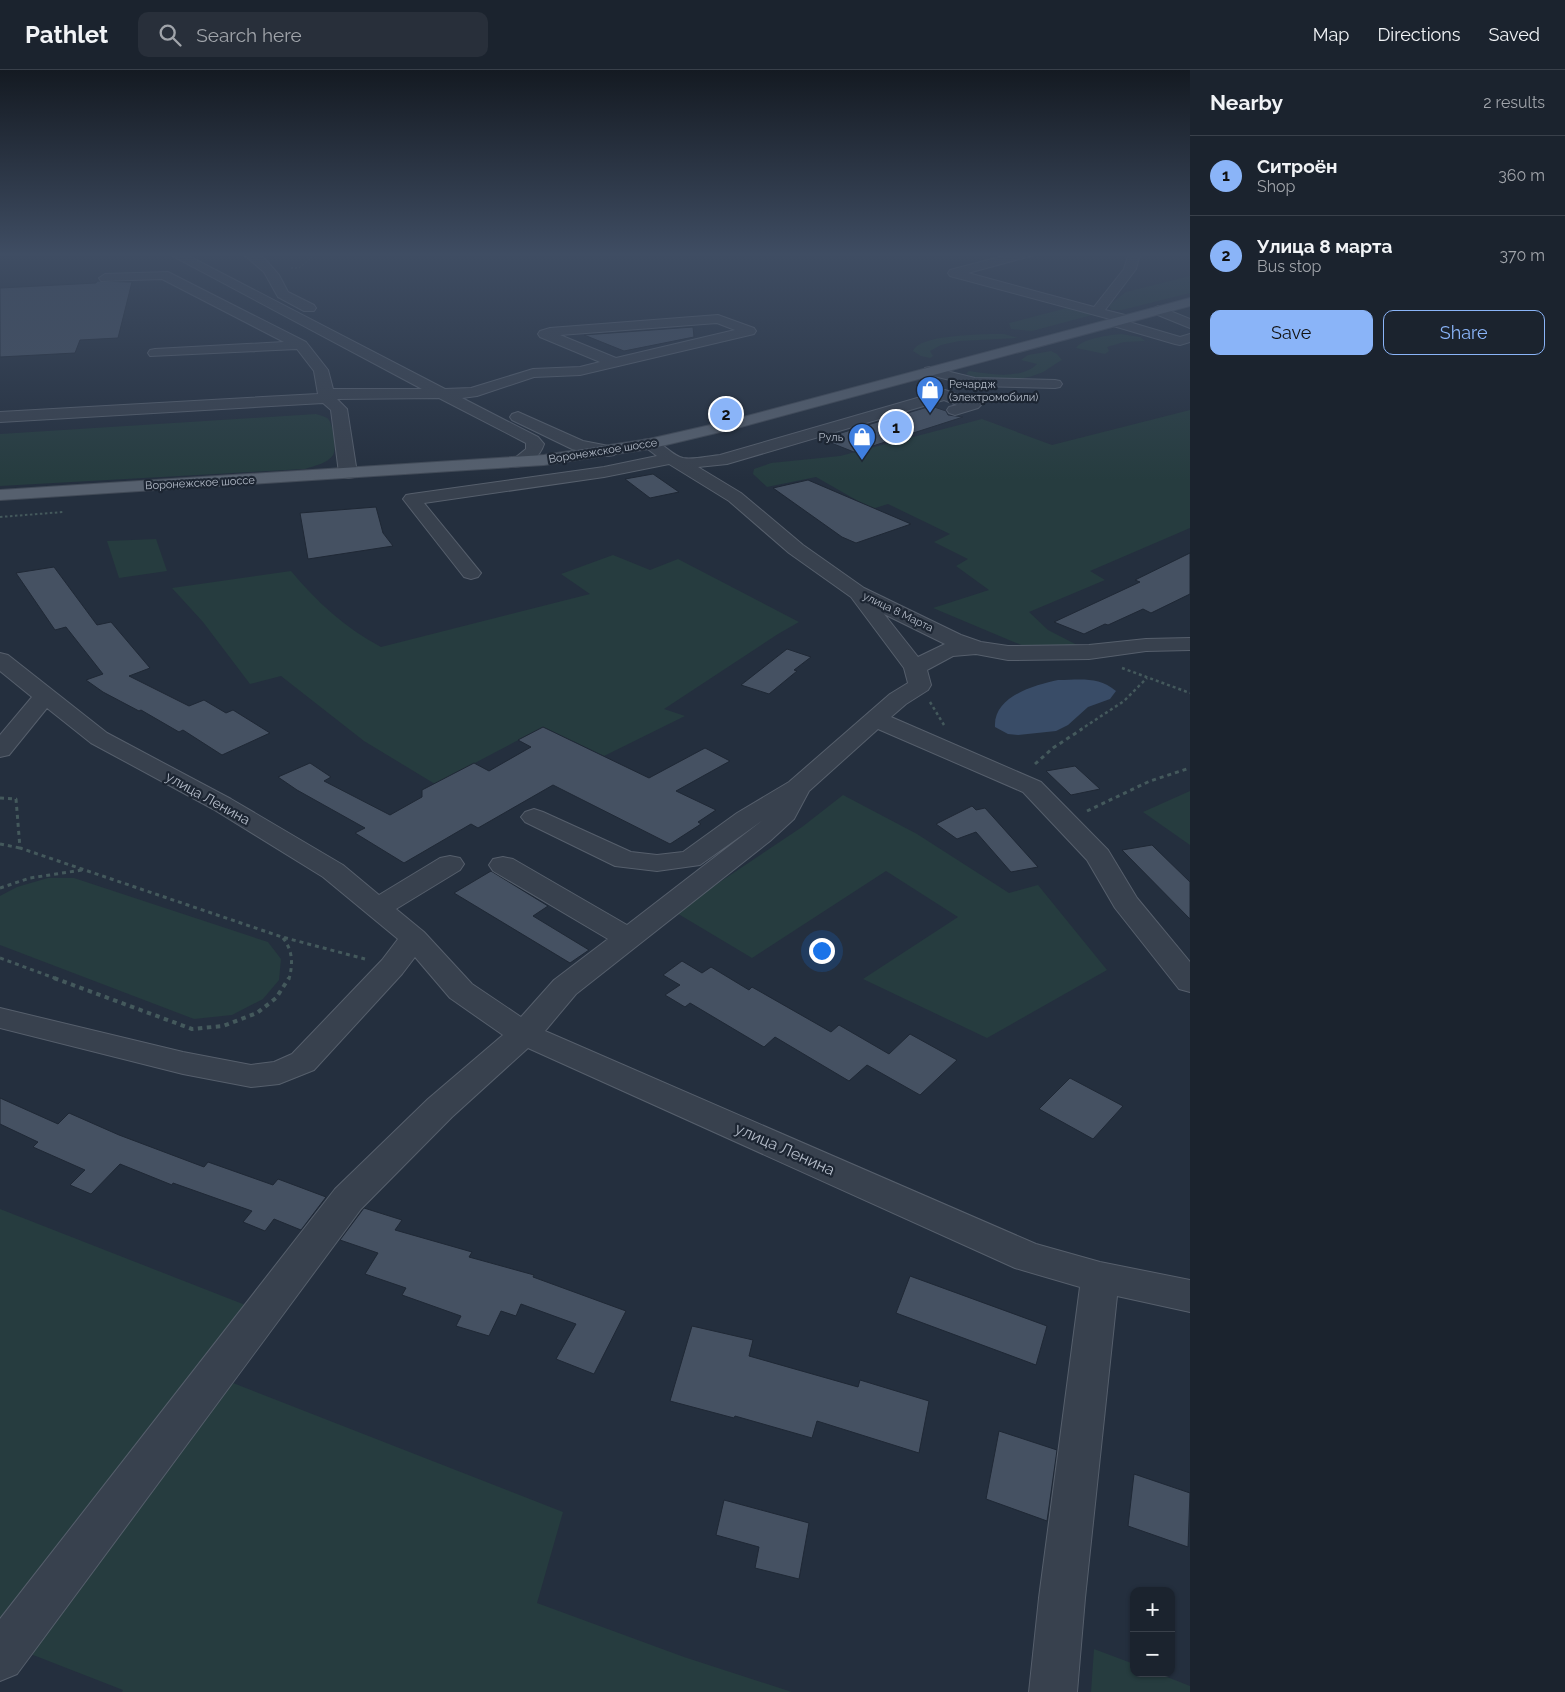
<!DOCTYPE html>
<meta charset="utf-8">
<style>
:root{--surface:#1b232e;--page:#282f3a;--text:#f1f3f6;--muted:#a0a4aa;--line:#39404a;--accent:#8ab4f8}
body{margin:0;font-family:Raleway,sans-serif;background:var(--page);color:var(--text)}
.controls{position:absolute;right:15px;bottom:15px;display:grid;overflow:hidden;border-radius:10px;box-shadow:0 1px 4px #0004}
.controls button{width:45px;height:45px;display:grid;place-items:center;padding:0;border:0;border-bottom:1px solid var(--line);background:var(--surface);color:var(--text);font:25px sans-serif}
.you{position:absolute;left:821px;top:880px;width:18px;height:18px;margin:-12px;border:4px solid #fff;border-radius:50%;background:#1a73e8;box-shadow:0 0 0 8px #1a73e833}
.badge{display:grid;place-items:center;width:32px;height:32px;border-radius:50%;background:var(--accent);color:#111;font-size:16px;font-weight:700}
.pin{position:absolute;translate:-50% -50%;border:2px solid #fff;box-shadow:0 1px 5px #0006}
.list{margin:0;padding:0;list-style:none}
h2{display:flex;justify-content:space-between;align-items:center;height:65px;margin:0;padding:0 20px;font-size:21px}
h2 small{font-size:16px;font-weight:400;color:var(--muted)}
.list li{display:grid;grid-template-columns:32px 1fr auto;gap:15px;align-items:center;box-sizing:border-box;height:80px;padding:0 20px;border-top:1px solid var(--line)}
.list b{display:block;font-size:19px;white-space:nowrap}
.list p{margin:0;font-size:16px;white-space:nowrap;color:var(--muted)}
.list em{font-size:16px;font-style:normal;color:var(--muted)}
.actions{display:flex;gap:10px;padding:15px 20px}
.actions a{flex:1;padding:11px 0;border:1px solid var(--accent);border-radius:10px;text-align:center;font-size:18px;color:var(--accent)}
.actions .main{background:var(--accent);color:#111}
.icon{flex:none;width:28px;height:28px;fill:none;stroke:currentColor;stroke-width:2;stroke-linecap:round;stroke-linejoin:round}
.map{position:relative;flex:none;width:1190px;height:1622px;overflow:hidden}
header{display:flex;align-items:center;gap:30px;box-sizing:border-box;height:70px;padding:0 25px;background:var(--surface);border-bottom:1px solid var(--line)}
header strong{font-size:24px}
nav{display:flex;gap:28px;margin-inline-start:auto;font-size:18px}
.search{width:350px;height:45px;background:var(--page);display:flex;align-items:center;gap:12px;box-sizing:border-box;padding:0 18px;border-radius:10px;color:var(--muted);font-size:19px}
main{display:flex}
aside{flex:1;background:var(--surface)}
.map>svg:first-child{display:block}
.green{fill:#263c3f}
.water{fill:#394c67}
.building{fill:#455162;stroke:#1f2835}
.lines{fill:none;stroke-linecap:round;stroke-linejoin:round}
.minor-casing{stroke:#565f6c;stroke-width:2}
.major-casing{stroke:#414a57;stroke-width:2}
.path-far4{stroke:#44595c;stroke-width:1;stroke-dasharray:2 2;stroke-linecap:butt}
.path-far3{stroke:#44595c;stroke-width:2;stroke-dasharray:2.5 2.5;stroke-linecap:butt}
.path-far2{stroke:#44595c;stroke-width:2.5;stroke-dasharray:3 3;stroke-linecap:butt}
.path-far1{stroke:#44595c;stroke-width:3;stroke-dasharray:4 4;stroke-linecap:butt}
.path{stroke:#44595c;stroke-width:4;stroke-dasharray:4.5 4.5;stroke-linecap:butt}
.minor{fill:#38414e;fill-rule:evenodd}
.major{fill:#56606e;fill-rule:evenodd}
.labels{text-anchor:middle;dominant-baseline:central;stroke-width:4.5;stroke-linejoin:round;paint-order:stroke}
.far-poi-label{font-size:11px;fill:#b4bcc9;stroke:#1d2633;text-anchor:start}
.far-street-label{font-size:11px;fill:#b4bcc9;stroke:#1d2633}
.street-label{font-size:14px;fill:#b4bcc9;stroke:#1d2633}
.near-street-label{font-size:16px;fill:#b4bcc9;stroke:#1d2633}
</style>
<header>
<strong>Pathlet</strong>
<div class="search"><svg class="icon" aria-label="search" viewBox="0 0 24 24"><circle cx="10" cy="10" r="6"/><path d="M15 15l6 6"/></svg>Search here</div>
<nav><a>Map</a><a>Directions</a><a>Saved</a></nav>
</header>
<main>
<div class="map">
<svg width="1190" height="1622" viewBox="0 0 1190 1622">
<rect width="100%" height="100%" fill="#242f3e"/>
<g class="green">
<path d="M1190 206V223L1122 240H1111L1109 235 1126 222Z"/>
<path d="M1067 238 1092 245 1032 261 1011 259 1009 253Z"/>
<path d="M990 264H1004L1018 268 959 271 941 275 930 281 933 286 930 288 921 286 913 281C919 265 975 265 990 264Z"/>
<path d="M1121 264 1140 267 1145 271 1124 272 1107 277 1109 281 1105 284 1076 278C1083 268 1110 265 1121 264Z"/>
<path d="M1051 281 1057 284 1062 290C1056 293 1051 297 1045 301 1024 312 987 313 966 304L969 301C989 304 1021 310 1037 294L1021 290 1028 285Z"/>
<path d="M1190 340V458L1090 501 1105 510 1029 542 1048 560 1079 576 1026 577 933 538 989 520 956 496 968 489 934 472 950 464 888 434 872 439 816 407 767 417 753 404 754 399 771 393 840 386 982 349 1052 375Z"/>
<path d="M316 344C319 345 324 346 327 348 333 351 337 380 333 385 328 393 314 396 305 399L0 416V364Z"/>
<path d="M156 469 167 501 119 508 107 471Z"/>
<path d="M613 485 650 500 678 489 799 552 778 564 664 639 685 646 604 686 543 657 435 714 364 671 281 606 250 614 203 552 172 518 291 501C317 532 345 558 381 577L590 524 561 504Z"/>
<path d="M1190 721V775L1143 742Z"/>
<path d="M843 725 917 764 1009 823 1038 815 1107 900 987 968 863 909 958 847 886 801 752 888 675 842 802 757Z"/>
<path d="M48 808H74L268 872 281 889 279 910 263 929 232 945 194 949 0 875V826L17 817Z"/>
<path d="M0 1139 253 1238 0 1568Z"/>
<path d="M228 1311 563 1442 537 1533 684 1587 792 1622H122L123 1620 28 1583Z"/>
<path d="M1094 1579 1134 1594V1603H1157L1190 1616V1622H1091Z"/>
</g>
<path class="water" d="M1058 610C1080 610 1098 606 1116 621L1110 629 1088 637 1068 655 1056 661 1018 665 1008 664 995 657C993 626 1035 615 1058 610Z"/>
<g class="building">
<path d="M97 211 132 212 118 268 80 270 75 283 0 287V218L96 213Z"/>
<path d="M693 257 694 267 624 281 584 265Z"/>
<path d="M931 336 946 341 948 345 963 347 854 382 821 369Z"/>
<path d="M653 404 679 422 650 428 625 409Z"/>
<path d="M808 410 911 454 856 473 842 467 773 418Z"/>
<path d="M376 437 383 463 393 476 308 489 300 443Z"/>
<path d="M1190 483V524L1151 543 1143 539 1108 555 1105 554 1084 564 1054 552 1140 512 1135 510Z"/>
<path d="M54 497 97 555 111 552 150 598 129 606 189 636 204 630 226 643 233 640 270 663 222 685 183 660 179 662 141 640 139 641 103 622 86 610 103 604 66 557 55 560 16 503Z"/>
<path d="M787 579 811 587 794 600 797 601 769 624 741 615Z"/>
<path d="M543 657 649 708 705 678 730 691 676 721 716 740 698 752 701 754 670 774 553 715 478 758 471 754 404 793 355 763 365 758 297 720 278 707 310 693 331 707 324 711 390 745 422 727V720L474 693 489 701 531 677 518 670Z"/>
<path d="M1075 696 1100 719 1071 725 1046 701Z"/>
<path d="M972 736 976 740 985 738 1038 797 1011 802 976 762 957 769 936 754Z"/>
<path d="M1152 775 1190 812V849L1122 780Z"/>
<path d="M491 801 548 836 533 846 589 880 570 893 454 823Z"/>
<path d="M682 891 702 903 711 897 749 920 752 917 831 962 839 955 889 984 910 964 957 990 920 1025 867 995 849 1011 775 967 764 977 690 933 685 937 665 925 680 915 663 905Z"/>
<path d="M1070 1008 1123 1036 1093 1069 1039 1039Z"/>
<path d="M0 1028 58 1054 69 1043 119 1065 204 1097 208 1092 273 1115 278 1109 326 1127 301 1160 274 1149 265 1161 243 1152 252 1141 173 1113 172 1115 120 1094 91 1124 70 1115 85 1100 33 1077 38 1072 0 1054Z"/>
<path d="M364 1138 402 1150 395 1160 472 1182 469 1187 534 1205 533 1207 626 1241 594 1304 556 1289 576 1254 521 1234 516 1246 501 1241 489 1266 456 1256 461 1246 402 1225 406 1218 365 1204 378 1183 340 1170Z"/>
<path d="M910 1206 1047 1256 1036 1295 896 1243Z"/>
<path d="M692 1256 753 1270 749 1286 858 1317 860 1310 929 1331 919 1383 817 1351 812 1368 735 1346 734 1348 670 1331Z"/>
<path d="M999 1361 1057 1380 1047 1451 986 1429Z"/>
<path d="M1134 1404 1190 1423 1188 1477 1128 1456Z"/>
<path d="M724 1430 809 1453 799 1509 755 1498 759 1477 716 1465Z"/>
</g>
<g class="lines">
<defs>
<g id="minor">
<path d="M167 183H183L445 319 471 318 533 299 580 297 600 292 540 267 538 264 540 261 550 258 718 245 754 258 756 261 754 264 580 305 534 307 477 326 462 328 538 367 544 374C540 387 526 399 512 396L510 392 526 379V373L439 328 337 329 347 339 357 403 354 407 348 408 342 407 339 403 331 340 323 333 0 352V342L318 324 314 301 297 279 150 286 148 283 150 280 155 279 284 272 162 209 101 211 99 208 105 204 168 202 306 272 328 300 333 319H422ZM717 253 735 260 616 288 560 265Z"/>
<path d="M242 183H256L264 188 279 205 288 222 314 235 316 238 314 241H304L278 227 264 202Z"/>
<path d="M1015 183H1036L1034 185 968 203 1094 237 1124 199 1129 183H1143L1139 187 1136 199 1105 240 1129 246 1131 249 1129 252 1180 267 1190 264V272L1180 275 1175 274 1110 255 1108 252 1110 249 950 206 948 203 950 200Z"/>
<path d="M1158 236 1190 249V258L1153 243 1151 240Z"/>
<path d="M930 297 975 308 1055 310 1060 311 1062 314 1060 317 1055 318 975 316 925 304 923 301 925 298Z"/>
<path d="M945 320 978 332 981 335 978 338 955 345 949 343 947 340 949 337 957 335 944 330 727 394 698 397 741 423 803 475 864 518 961 565 981 572 1008 576 1089 575 1146 569 1190 568V580L1146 581 1089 589 1008 590 976 584 953 586 927 600 931 615 928 620 906 634 891 647 1041 712 1108 780 1137 828 1190 892V922L1179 919 1115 838 1087 790 1023 722 878 659 809 721 794 749 770 771 576 924 545 961 1036 1174 1100 1192 1190 1210V1242L1117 1226 1085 1528 1077 1622H1029L1039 1528 1080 1217 1015 1198 528 978 452 1047 361 1139 17 1604 0 1611V1549L335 1119 428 1029 503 965 450 928 415 887 402 904 314 1000 279 1014 251 1017 183 1004 0 958V938L183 982 251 995 274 992 292 984 382 890 398 869 323 807 213 739 91 673 47 638 9 685 0 687V665L32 627 0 601V583L8 585 107 663 231 729 343 795 379 825 440 788 450 786 460 788 464 794 460 800 396 839 424 862 472 914 521 947 554 910 608 869 493 801 489 795 493 789 503 787 513 789 627 855 763 750 700 795 657 801 615 796 525 752 521 747 525 742 534 739 543 742 631 782 657 785 683 782 737 743 789 712 890 624 908 613 904 598 851 527 789 483 729 431 669 394 604 407 424 433 481 503 478 507 471 509 464 507 403 429 406 425 412 424 604 397 657 386 641 374 643 370C660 366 668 384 683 388 693 390 709 386 720 385ZM884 544 945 574 918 587Z"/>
<path d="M518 342 583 371 614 377 616 381 614 385 608 386 572 379 512 350 510 347 512 344Z"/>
</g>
<path id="major" d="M1190 228V236L737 358 649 379 544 395 0 430V420L544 385 649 369 728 351Z"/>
</defs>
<use href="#minor" class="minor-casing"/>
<use href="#major" class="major-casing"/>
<path class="path-far4" d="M291 198H299L312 188 309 183"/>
<path class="path-far3" d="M0 447 63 442"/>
<g class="path-far2">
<path d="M1122 598 1190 623"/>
<path d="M930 632 944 655"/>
<path d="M1080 660 1124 631 1147 608"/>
</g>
<g class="path-far1">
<path d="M1035 694 1053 678 1082 659"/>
<path d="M0 728 16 729 20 778 282 867 365 889"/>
<path d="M1087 741 1150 711 1190 698"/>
<path d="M0 774 20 778"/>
<path d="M0 818 30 808 82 800"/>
<path d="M283 868C293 881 293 894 289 909"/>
<path d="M0 888 57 909"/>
</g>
<path class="path" d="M54 908 192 959 223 956 257 943 276 928 289 908"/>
<use href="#minor" class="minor"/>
<use href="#major" class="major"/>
</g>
<linearGradient id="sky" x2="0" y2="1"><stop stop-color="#141a22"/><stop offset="0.45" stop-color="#3f4d63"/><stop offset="1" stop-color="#3f4d63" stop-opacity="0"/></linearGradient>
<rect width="1190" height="410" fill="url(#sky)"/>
<defs>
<symbol id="shop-pin" viewBox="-11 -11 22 30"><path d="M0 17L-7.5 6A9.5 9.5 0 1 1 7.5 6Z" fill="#3f7fe0" stroke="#1d2633"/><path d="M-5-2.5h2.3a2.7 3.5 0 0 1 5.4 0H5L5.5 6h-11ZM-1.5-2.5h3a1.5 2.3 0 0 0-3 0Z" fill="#fff"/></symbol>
</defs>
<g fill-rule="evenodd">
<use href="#shop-pin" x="914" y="304" width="32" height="43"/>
<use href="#shop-pin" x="846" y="351" width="32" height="43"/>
</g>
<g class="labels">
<g class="far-poi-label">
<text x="949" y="314">Речардж<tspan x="949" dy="13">(электромобили)</tspan></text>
<text x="843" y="367" text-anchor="end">Руль</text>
</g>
<g class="far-street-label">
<text transform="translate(603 381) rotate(-9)">Воронежское шоссе</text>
<text transform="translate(200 413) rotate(-3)">Воронежское шоссе</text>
<text transform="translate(898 542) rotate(26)">улица 8 Марта</text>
</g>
<g class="street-label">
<text transform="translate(208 728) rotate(29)">улица Ленина</text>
</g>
<g class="near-street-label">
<text transform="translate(785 1079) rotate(24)">улица Ленина</text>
</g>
</g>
</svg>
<div class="controls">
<button>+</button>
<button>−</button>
</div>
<div class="you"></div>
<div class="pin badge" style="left:896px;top:357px">1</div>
<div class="pin badge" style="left:726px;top:344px">2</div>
</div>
<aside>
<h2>Nearby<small>2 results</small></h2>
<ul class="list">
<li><span class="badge">1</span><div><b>Ситроён</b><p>Shop</p></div><em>360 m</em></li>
<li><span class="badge">2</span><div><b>Улица 8 марта</b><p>Bus stop</p></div><em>370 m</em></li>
</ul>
<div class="actions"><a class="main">Save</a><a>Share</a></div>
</aside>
</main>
